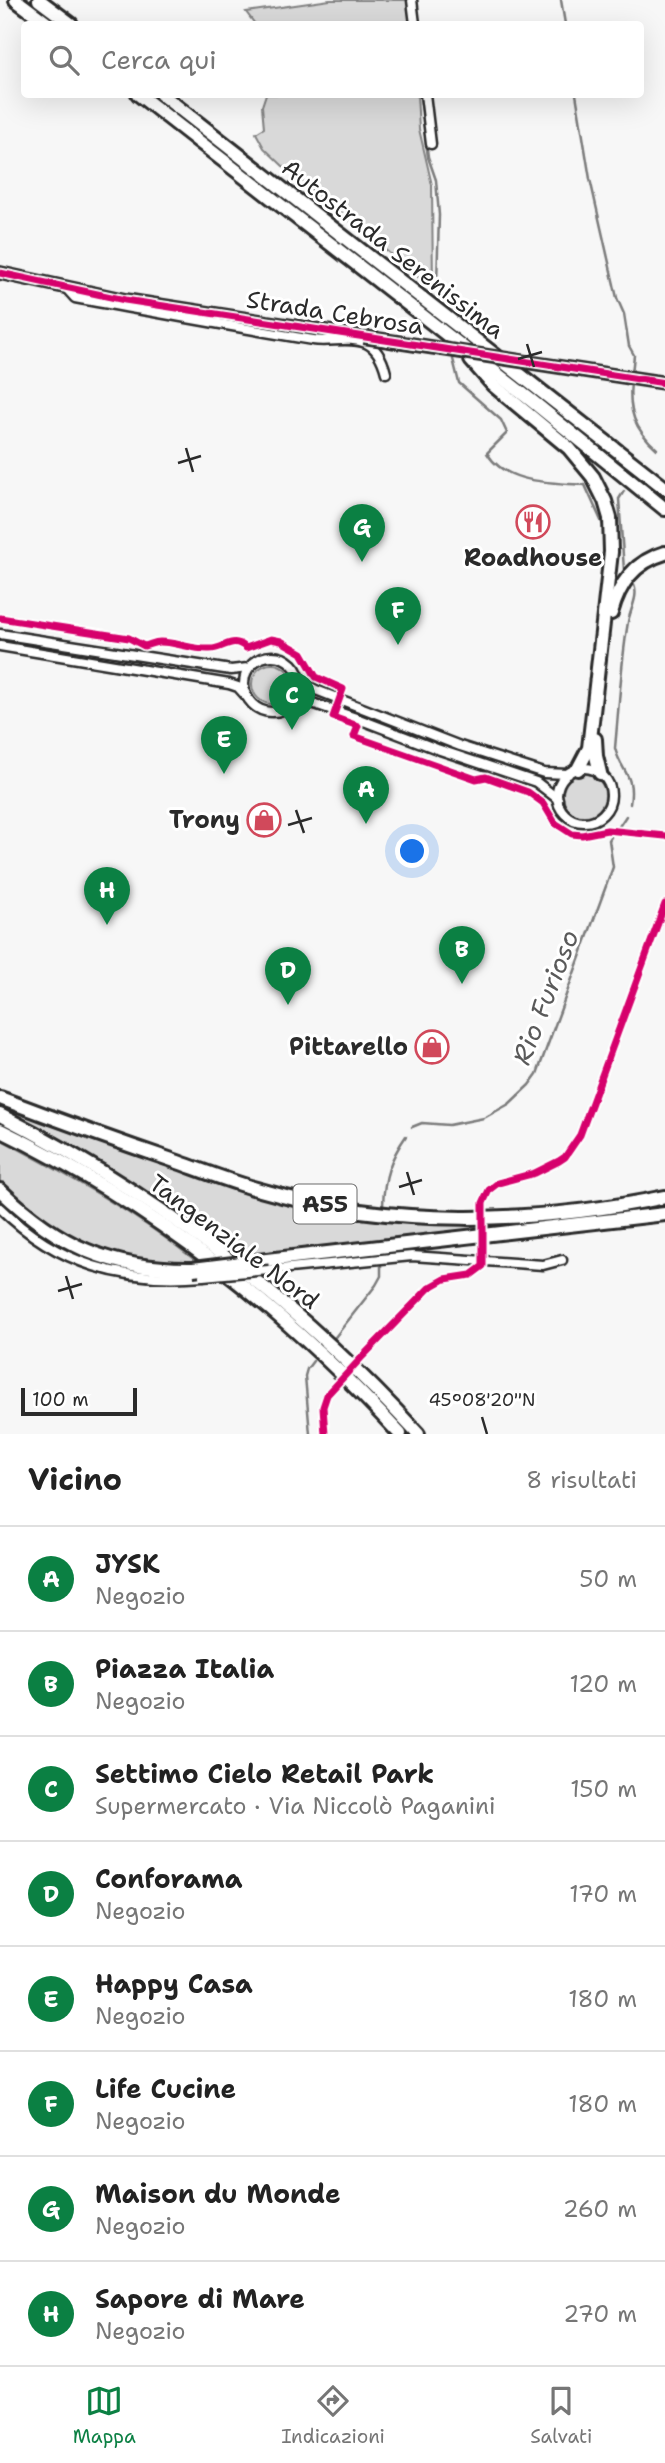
<!DOCTYPE html>
<html lang="it">
<meta charset="utf-8">
<style>
:root{--surface:#fff;--page:#f6f6f6;--text:#222;--muted:#767676;--line:#e0e0e0;--accent:#0b8043}
body{margin:0;font-family:"Shantell Sans",sans-serif;background:var(--page);color:var(--text)}
.scale{position:absolute;left:21px;bottom:18px;width:116px;box-sizing:border-box;padding-left:7px;border:4px solid #2b2b2b;border-top:0;font-size:19px;line-height:24px;white-space:nowrap;color:#2b2b2b;-webkit-text-stroke:5px #fff;paint-order:stroke}
.you{position:absolute;left:413px;top:852px;width:24px;height:24px;margin:-18px;border:5px solid #fff;border-radius:50%;background:#1a73e8;box-shadow:0 0 0 10px #1a73e833}
.badge{display:grid;place-items:center;width:46px;height:46px;border-radius:50%;background:var(--accent);color:#fff;font-size:23px;font-weight:700}
.pin{position:absolute;translate:-50% -58px;filter:drop-shadow(0 2px 4px #0008)}
.pin::after{content:'';position:absolute;top:37px;width:24px;height:21px;background:inherit;clip-path:polygon(0 0,100% 0,50% 100%)}
.list{margin:0;padding:0;list-style:none}
h2{display:flex;justify-content:space-between;align-items:center;height:91px;margin:0;padding:0 28px;font-size:30px}
h2 small{font-size:23px;font-weight:400;color:var(--muted)}
.list li{display:grid;grid-template-columns:46px 1fr auto;gap:21px;align-items:center;box-sizing:border-box;height:105px;padding:0 28px;border-top:2px solid var(--line)}
.list b{display:block;font-size:26px;white-space:nowrap}
.list p{margin:0;font-size:23px;white-space:nowrap;color:var(--muted)}
.list em{font-size:23px;font-style:normal;color:var(--muted)}
.icon{flex:none;width:38px;height:38px;fill:none;stroke:currentColor;stroke-width:2;stroke-linecap:round;stroke-linejoin:round}
.map{position:relative;flex:none;width:665px;height:1434px;overflow:hidden}
.search{position:absolute;background:var(--surface);box-shadow:0 7px 28px #0002;left:21px;right:21px;top:21px;height:77px;display:flex;align-items:center;gap:18px;box-sizing:border-box;padding:0 24px;border-radius:7px;color:var(--muted);font-size:26px}
.sheet{height:931px;background:var(--surface)}
nav{display:flex;justify-content:space-around;align-items:center;box-sizing:border-box;height:98px;border-top:2px solid var(--line);background:var(--surface);font-size:19px;color:var(--muted)}
nav a{display:grid;justify-items:center;gap:4px}
nav .on{color:var(--accent)}
.map>svg:first-child{display:block}
.green{fill:#d9d9d9;stroke:#828282;stroke-width:2}
.lines{fill:none;stroke-linecap:round;stroke-linejoin:round}
.stream{stroke:#7b7b7b;stroke-width:2.5}
.minor-casing{stroke:#2b2b2b;stroke-width:13}
.major-casing{stroke:#2b2b2b;stroke-width:16}
.highway-casing{stroke:#2b2b2b;stroke-width:18}
.minor{stroke:#fff;stroke-width:8}
.major{stroke:#fff;stroke-width:10}
.highway{stroke:#fff;stroke-width:12}
.minor-bridge-casing{stroke:#2b2b2b;stroke-width:13;stroke-linecap:butt}
.major-bridge-casing{stroke:#2b2b2b;stroke-width:16;stroke-linecap:butt}
.highway-bridge-casing{stroke:#2b2b2b;stroke-width:18;stroke-linecap:butt}
.minor-bridge{stroke:#fff;stroke-width:8}
.major-bridge{stroke:#fff;stroke-width:10}
.highway-bridge{stroke:#fff;stroke-width:12}
.cycleway-casing{stroke:#fff;stroke-width:11}
.cycleway{stroke:#d6006c;stroke-width:7}
.ticks{fill:none;stroke:#2b2b2b;stroke-width:2.5}
.labels{text-anchor:middle;dominant-baseline:central;stroke-width:6;stroke-linejoin:round;paint-order:stroke}
.shield{fill:#fff;stroke:#6b6b6b;stroke-width:2}
.shield-label{font-size:23px;font-weight:bold;fill:#2b2b2b}
.street-label{font-size:24px;fill:#2b2b2b;stroke:#fff}
.poi-label{font-size:24px;font-weight:bold;fill:#2b2b2b;stroke:#fff;text-anchor:end}
.water-label{font-size:26px;font-style:italic;fill:#5a5a5a;stroke:#fff}
.ticks-label{font-size:18px;text-anchor:middle;fill:#2b2b2b;stroke:#fff;stroke-width:6;stroke-linejoin:round;paint-order:stroke}
</style>
<div class="map">
<svg width="665" height="1434" viewBox="0 0 665 1434">
<rect width="100%" height="100%" fill="#f7f7f7"/>
<filter id="ink" filterUnits="userSpaceOnUse"><feTurbulence type="fractalNoise" baseFrequency=".0143" numOctaves="2"/><feDisplacementMap in="SourceGraphic" scale="14" xChannelSelector="R" yChannelSelector="G"/><feConvolveMatrix kernelMatrix="1 2 1 2 8 2 1 2 1" color-interpolation-filters="sRGB"/></filter>
<g filter="url(#ink)">
<g class="green">
<path d="M330 0H407L410 24H255L246 12Z"/>
<path d="M266 94 417 95 419 129 432 185 433 289 284 167 264 148 256 133 264 128 262 106Z"/>
<circle cx="272" cy="684" r="20"/>
<circle cx="584" cy="795" r="21"/>
<path d="M14 1111 238 1188 275 1198 518 1222 553 1220V1222L239 1257C166 1204 92 1156 13 1114Z"/>
<path d="M0 1139C68 1175 135 1213 196 1261L176 1263 126 1258 64 1236 0 1185Z"/>
</g>
<g class="lines">
<g class="stream">
<path d="M408 0 411 24"/>
<path d="M561 0 565 24"/>
<path d="M420 94 428 157 436 180 439 215 437 283 440 296"/>
<path d="M576 94 590 179 617 298 624 314 629 346 634 355 632 374"/>
<path d="M453 359 459 383 501 420 507 433 487 453C506 485 552 482 585 485L603 525"/>
<path d="M631 381C628 411 634 429 657 449"/>
<path d="M624 570 619 499 624 491"/>
<path d="M630 804C635 773 621 773 615 748 619 706 621 663 628 622 630 610 639 596 634 585"/>
<path d="M618 828 626 816"/>
<path d="M412 1127 422 1123 449 1125 484 1118 509 1104 529 1085 537 1074 613 867 609 840 611 837"/>
<path d="M383 1205C384 1177 390 1159 406 1136"/>
<path d="M332 1341 376 1285 381 1276V1266"/>
<path d="M310 1434 305 1376 307 1369 313 1361"/>
</g>
<defs>
<g id="minor">
<path d="M412 0 415 24"/>
<path d="M425 94 431 144"/>
<path d="M66 288 75 298C154 312 233 327 313 340 329 343 350 336 366 343 377 348 383 361 386 373"/>
<path d="M0 634 231 670 248 668"/>
<path d="M0 646 229 684 238 687 247 697"/>
<circle cx="272" cy="684" r="28"/>
<path d="M300 681 316 690 460 746 544 773 568 774"/>
<path d="M290 706 312 703 356 718 437 749 536 782 558 799"/>
<circle cx="584" cy="795" r="27"/>
<path d="M0 1208C58 1265 124 1283 203 1276"/>
<path d="M269 1270 412 1256 543 1265 562 1260"/>
</g>
<path id="major" d="M0 273 125 300 364 337"/>
<g id="highway">
<path d="M16 0 48 24"/>
<path d="M39 0 71 24"/>
<path d="M138 94 532 401 665 509"/>
<path d="M161 94 665 488"/>
<path d="M471 360 493 385 569 448 593 477 605 501 610 518 611 552 589 748 578 769"/>
<path d="M611 613C619 584 634 562 665 553"/>
<path d="M595 739 596 756 600 773"/>
<path d="M0 1098C58 1120 116 1141 175 1161 203 1171 231 1182 260 1190 391 1228 533 1224 665 1197"/>
<path d="M0 1115C158 1195 298 1303 418 1434"/>
<path d="M0 1130C151 1203 287 1311 400 1434"/>
<path d="M0 1190C59 1246 110 1270 193 1269"/>
<path d="M258 1261 665 1214"/>
</g>
</defs>
<use href="#minor" class="minor-casing"/>
<use href="#major" class="major-casing"/>
<use href="#highway" class="highway-casing"/>
<use href="#minor" class="minor"/>
<use href="#major" class="major"/>
<use href="#highway" class="highway"/>
<defs>
<path id="minor-bridge" d="M203 1276 269 1270"/>
<path id="major-bridge" d="M364 337 665 383"/>
<path id="highway-bridge" d="M193 1269 258 1261"/>
</defs>
<use href="#minor-bridge" class="minor-bridge-casing"/>
<use href="#major-bridge" class="major-bridge-casing"/>
<use href="#highway-bridge" class="highway-bridge-casing"/>
<use href="#minor-bridge" class="minor-bridge"/>
<use href="#major-bridge" class="major-bridge"/>
<use href="#highway-bridge" class="highway-bridge"/>
<defs>
<g id="cycleway">
<path d="M0 273 125 300 665 383"/>
<path d="M0 618 129 638 144 646C150 645 154 642 160 642 177 642 193 650 210 649 225 649 232 635 246 648L271 639 281 641 302 653 316 677 343 689 333 717 358 726 354 736 476 779 486 777 528 792 543 803 555 823 572 834 582 835 607 830 665 836"/>
<path d="M325 1434 323 1407 327 1395 363 1356 429 1288 445 1279 471 1275 483 1266V1203L489 1190 498 1183 535 1173 559 1161 565 1157 580 1135 665 904"/>
</g>
</defs>
<use href="#cycleway" class="cycleway-casing"/>
<use href="#cycleway" class="cycleway"/>
</g>
</g>
<path class="ticks" d="M527 344 534 367M518 359 542 352M186 448 193 472M178 463 201 456M296 810 304 833M288 825 312 818M407 1172 414 1195M399 1187 422 1180M66 1276 73 1299M58 1291 82 1284M482 1417 487 1434"/>
<defs>
<symbol id="restaurant-ring" viewBox="-11 -11 22 22"><circle r="9.5" fill="#fff" stroke="#d1495b" stroke-width="1.5"/><path d="M-5-6h1v4h1v-4h1v4h1v-4h1v5L-1.5 .5V6h-2V.5L-5-1ZM5-6V6H3V1.5H1.5Q1.5-4 5-6Z" fill="#d1495b"/></symbol>
<symbol id="shop-ring" viewBox="-11 -11 22 22"><circle r="9.5" fill="#fff" stroke="#d1495b" stroke-width="1.5"/><path d="M-5-2.5h2.3a2.7 3.5 0 0 1 5.4 0H5L5.5 6h-11ZM-1.5-2.5h3a1.5 2.3 0 0 0-3 0Z" fill="#d1495b"/></symbol>
</defs>
<g fill-rule="evenodd">
<use href="#restaurant-ring" x="514" y="503" width="38" height="38"/>
<use href="#shop-ring" x="245" y="801" width="38" height="38"/>
<use href="#shop-ring" x="413" y="1028" width="38" height="38"/>
</g>
<g class="labels">
<rect class="shield" x="293.5" y="1184.5" width="63" height="39" rx="5"/>
<g class="shield-label">
<text x="325" y="1204">A55</text>
</g>
<g class="street-label">
<text transform="translate(393 249) rotate(38)">Autostrada Serenissima</text>
<text transform="translate(335 313) rotate(9)">Strada Cebrosa</text>
<text transform="translate(234 1242) rotate(37)">Tangenziale Nord</text>
</g>
<g class="poi-label">
<text x="533" y="558" text-anchor="middle">Roadhouse</text>
<text x="240" y="820">Trony</text>
<text x="408" y="1047">Pittarello</text>
</g>
<g class="water-label">
<text transform="translate(545 997) rotate(-69)">Rio Furioso</text>
</g>
</g>
<g class="ticks-label">
<text x="482" y="1406">45°08'20"N</text>
</g>
</svg>
<div class="scale">100 m</div>
<div class="you"></div>
<div class="pin badge" style="left:366px;top:824px">A</div>
<div class="pin badge" style="left:462px;top:984px">B</div>
<div class="pin badge" style="left:292px;top:730px">C</div>
<div class="pin badge" style="left:288px;top:1005px">D</div>
<div class="pin badge" style="left:224px;top:774px">E</div>
<div class="pin badge" style="left:398px;top:645px">F</div>
<div class="pin badge" style="left:362px;top:562px">G</div>
<div class="pin badge" style="left:107px;top:925px">H</div>
<div class="search"><svg class="icon" aria-label="search" viewBox="0 0 24 24"><circle cx="10" cy="10" r="6"/><path d="M15 15l6 6"/></svg>Cerca qui</div>
</div>
<section class="sheet">
<h2>Vicino<small>8 risultati</small></h2>
<ul class="list">
<li><span class="badge">A</span><div><b>JYSK</b><p>Negozio</p></div><em>50 m</em></li>
<li><span class="badge">B</span><div><b>Piazza Italia</b><p>Negozio</p></div><em>120 m</em></li>
<li><span class="badge">C</span><div><b>Settimo Cielo Retail Park</b><p>Supermercato · Via Niccolò Paganini</p></div><em>150 m</em></li>
<li><span class="badge">D</span><div><b>Conforama</b><p>Negozio</p></div><em>170 m</em></li>
<li><span class="badge">E</span><div><b>Happy Casa</b><p>Negozio</p></div><em>180 m</em></li>
<li><span class="badge">F</span><div><b>Life Cucine</b><p>Negozio</p></div><em>180 m</em></li>
<li><span class="badge">G</span><div><b>Maison du Monde</b><p>Negozio</p></div><em>260 m</em></li>
<li><span class="badge">H</span><div><b>Sapore di Mare</b><p>Negozio</p></div><em>270 m</em></li>
</ul>
</section>
<nav>
<a class="on"><svg class="icon" aria-label="map" viewBox="0 0 24 24"><path d="M3 6l6-2 6 2 6-2v14l-6 2-6-2-6 2zM9 4v14M15 6v14"/></svg>Mappa</a>
<a><svg class="icon" aria-label="directions" viewBox="0 0 24 24"><path d="M12 3l9 9-9 9-9-9zM9 14v-3h6M13 9l2 2-2 2"/></svg>Indicazioni</a>
<a><svg class="icon" aria-label="saved" viewBox="0 0 24 24"><path d="M7 4h10v16l-5-4-5 4z"/></svg>Salvati</a>
</nav>
